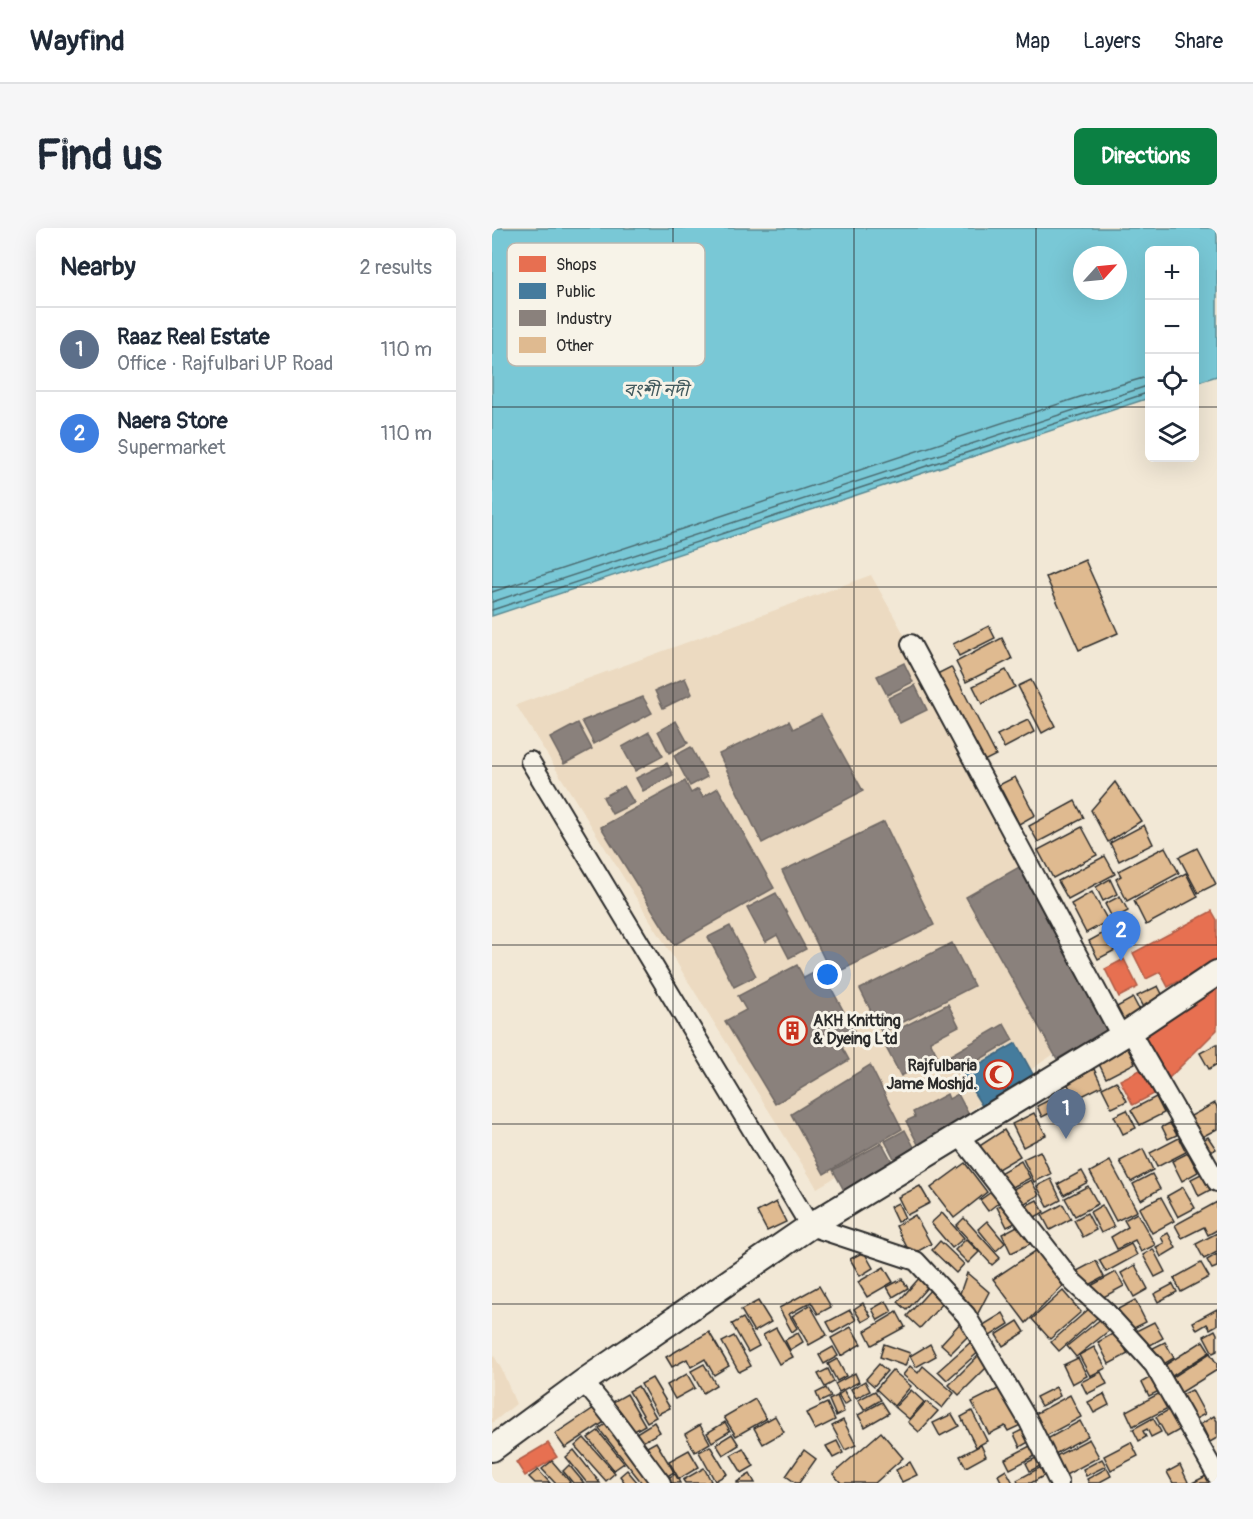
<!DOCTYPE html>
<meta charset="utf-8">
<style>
:root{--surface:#fff;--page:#f6f6f7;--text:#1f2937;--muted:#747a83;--line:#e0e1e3;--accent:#0b8043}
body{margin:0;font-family:Pangolin,"Noto Sans Bengali",sans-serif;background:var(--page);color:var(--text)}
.controls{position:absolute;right:18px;top:18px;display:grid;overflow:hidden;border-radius:9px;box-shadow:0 6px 24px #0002}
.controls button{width:54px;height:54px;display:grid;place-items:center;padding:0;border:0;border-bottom:2px solid var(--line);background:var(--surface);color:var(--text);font:30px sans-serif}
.compass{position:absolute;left:581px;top:18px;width:54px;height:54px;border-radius:50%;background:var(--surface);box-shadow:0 6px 24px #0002;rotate:63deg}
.you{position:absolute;left:336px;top:747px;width:21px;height:21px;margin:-15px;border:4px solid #fff;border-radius:50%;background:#1a73e8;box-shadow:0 0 0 9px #1a73e833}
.badge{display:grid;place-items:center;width:39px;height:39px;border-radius:50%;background:var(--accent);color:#fff;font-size:20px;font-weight:700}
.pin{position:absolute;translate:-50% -50px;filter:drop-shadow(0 2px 3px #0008)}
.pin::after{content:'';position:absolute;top:32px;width:21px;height:18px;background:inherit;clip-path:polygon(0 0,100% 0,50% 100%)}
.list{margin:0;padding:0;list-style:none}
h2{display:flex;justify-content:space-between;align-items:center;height:78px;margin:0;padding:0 24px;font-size:26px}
h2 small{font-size:20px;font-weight:400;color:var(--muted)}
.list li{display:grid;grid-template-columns:39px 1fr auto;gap:18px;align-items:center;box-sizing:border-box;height:84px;padding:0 24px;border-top:2px solid var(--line)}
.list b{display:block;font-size:22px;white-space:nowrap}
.list p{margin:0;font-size:20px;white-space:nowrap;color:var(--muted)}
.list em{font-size:20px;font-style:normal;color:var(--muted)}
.icon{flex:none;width:33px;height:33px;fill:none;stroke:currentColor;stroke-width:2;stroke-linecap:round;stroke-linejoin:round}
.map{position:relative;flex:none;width:725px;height:1255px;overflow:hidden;border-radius:9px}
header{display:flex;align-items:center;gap:36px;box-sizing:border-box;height:84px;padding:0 30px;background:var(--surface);border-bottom:2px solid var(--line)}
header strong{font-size:28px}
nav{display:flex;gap:33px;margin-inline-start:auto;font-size:21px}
.intro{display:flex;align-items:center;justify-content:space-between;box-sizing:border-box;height:144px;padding:0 36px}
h1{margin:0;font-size:42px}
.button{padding:15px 27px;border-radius:9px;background:var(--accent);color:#fff;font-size:21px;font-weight:700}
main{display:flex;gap:36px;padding:0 36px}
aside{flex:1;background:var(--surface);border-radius:9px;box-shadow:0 6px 24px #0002}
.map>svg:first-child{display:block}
.built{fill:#ecdac1}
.water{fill:#79c8d6;stroke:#5a8992;stroke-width:1.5;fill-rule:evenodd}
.shops{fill:#e76f51;stroke:#af5b46;stroke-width:1.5}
.public{fill:#457b9d;stroke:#3d637b;stroke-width:1.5}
.industry{fill:#8a817c;stroke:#6e6764;stroke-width:1.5}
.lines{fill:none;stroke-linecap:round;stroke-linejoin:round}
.shore{stroke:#4a6a6f;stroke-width:1.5}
.building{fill:#dfba90;stroke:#2b2b2b;stroke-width:1.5}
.minor-casing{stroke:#2b2b2b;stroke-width:22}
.tertiary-casing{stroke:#2b2b2b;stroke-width:28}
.minor{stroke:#f7f3e8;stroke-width:18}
.tertiary{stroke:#f7f3e8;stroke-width:24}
.grid{fill:none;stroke:#2b2b2b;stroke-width:1.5;stroke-opacity:0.55}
.labels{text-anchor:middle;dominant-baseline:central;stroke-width:6;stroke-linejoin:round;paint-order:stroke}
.poi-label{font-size:16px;font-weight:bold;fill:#2b2b2b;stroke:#f7f3e8;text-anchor:start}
.water-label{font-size:18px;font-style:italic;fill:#425a5e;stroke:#f7f3e8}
.key{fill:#f7f3e8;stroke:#bab7af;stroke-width:1.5}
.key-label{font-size:16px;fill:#2b2b2b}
</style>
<header>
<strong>Wayfind</strong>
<nav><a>Map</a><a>Layers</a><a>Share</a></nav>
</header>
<div class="intro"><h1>Find us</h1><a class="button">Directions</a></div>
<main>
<aside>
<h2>Nearby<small>2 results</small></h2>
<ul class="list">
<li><span class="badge" style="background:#5c6f8a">1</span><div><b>Raaz Real Estate</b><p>Office · Rajfulbari UP Road</p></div><em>110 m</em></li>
<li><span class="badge" style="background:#3f7fe0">2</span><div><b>Naera Store</b><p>Supermarket</p></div><em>110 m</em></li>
</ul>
</aside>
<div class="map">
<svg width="725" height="1255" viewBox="0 0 725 1255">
<rect width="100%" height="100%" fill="#f2e8d6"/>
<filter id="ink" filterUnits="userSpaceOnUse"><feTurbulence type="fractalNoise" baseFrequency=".0167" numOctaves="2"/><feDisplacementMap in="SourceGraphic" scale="12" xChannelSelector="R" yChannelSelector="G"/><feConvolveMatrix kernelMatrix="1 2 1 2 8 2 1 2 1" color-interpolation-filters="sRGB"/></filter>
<g filter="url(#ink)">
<g class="built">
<path d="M379 347 623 785 415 925 407 912 325 960 24 477Z"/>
<path d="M0 1124 10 1142 24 1176 0 1195Z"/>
</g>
<path class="water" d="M0 0H725V148L703 155 702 22H658L657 170 0 388ZM590 27H626V63H590Z"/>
<g class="shops">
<path d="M720 683 725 692V733L676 759 668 744 654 751 641 725Z"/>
<path d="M632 731 646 759 627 769 613 741Z"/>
<path d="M725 754V802L677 850 648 805Z"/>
<path d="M650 841 662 866 641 877 628 852Z"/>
<path d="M56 1215 65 1229 33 1248 24 1234Z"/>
</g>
<path class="public" d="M524 815 542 848 492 881 470 846Z"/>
<g class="industry">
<path d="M412 435 421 454 395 467 385 448Z"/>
<path d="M193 450 200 466 171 480 163 463Z"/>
<path d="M423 457 435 482 408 495 396 470Z"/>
<path d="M151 469 160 485 102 516 90 493Z"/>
<path d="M329 487 371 563 270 615 227 526 297 493 301 501Z"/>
<path d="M184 493 196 515 177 525 166 503Z"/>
<path d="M86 495 100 521 72 536 58 510Z"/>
<path d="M157 504 171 528 143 543 130 519Z"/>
<path d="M199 519 215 549 198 558 182 528Z"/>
<path d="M175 535 181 547 151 563 144 550Z"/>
<path d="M193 553 199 565 206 561 211 569 226 560 282 660 182 717 109 599Z"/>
<path d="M132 558 142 575 120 586 111 569Z"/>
<path d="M392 594 442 697 340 747 290 643Z"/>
<path d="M529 638 620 800 565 831 474 669Z"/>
<path d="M284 665 314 721 297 730 285 707 273 714 255 680Z"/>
<path d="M238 698 264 748 242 759 216 709Z"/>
<path d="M460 715 482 758 390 805 368 761Z"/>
<path d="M305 737 312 750 329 741 366 810 350 819 357 832 283 876 233 793 254 782 246 768Z"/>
<path d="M456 776 467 798 438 813 446 829 409 848 389 810Z"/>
<path d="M512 796 521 812 465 845 455 829Z"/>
<path d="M378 837 410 901 332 946 299 886Z"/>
<path d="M455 866 457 871 466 866 480 893 428 920 414 893 423 889 421 884Z"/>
<path d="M413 902 424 923 404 934 393 913Z"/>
<path d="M390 915 403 939 354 966 341 942Z"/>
</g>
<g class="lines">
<g class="shore">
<path d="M0 364 603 164 658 148"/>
<path d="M0 374 658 157"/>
<path d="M0 382 658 164"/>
</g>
</g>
<g class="building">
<path d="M593 332 626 405 587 422 554 349Z"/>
<path d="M497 398 503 410 467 428 461 416Z"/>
<path d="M510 410 520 431 474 454 464 434Z"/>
<path d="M459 439 504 527 486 536 441 448Z"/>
<path d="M514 442 523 459 490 476 481 458Z"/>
<path d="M539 452 563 498 550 505 526 458Z"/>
<path d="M536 492 542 504 512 520 505 507Z"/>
<path d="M523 549 543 587 527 596 507 557Z"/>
<path d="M623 554 649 593 616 614 599 582Z"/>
<path d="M583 573 592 590 546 614 537 598Z"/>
<path d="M652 597 661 616 627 633 618 615Z"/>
<path d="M590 599 605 627 561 650 546 622Z"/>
<path d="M673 619 687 645 635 673 624 651 629 648 626 643Z"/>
<path d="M705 620 724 656 706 665 687 629Z"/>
<path d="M613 628 623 646 576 671 566 653Z"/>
<path d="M694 645 706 669 654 697 642 673Z"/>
<path d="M618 651 625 666 611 673 604 659Z"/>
<path d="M600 664 616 693 594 705 579 676Z"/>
<path d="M628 668 636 683 621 691 613 676Z"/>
<path d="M619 701 629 719 606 731 597 713Z"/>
<path d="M666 758 673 772 653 783 645 768Z"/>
<path d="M641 770 652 791 634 801 623 780Z"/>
<path d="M725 816V836L717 841 708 825Z"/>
<path d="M634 817 643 835 614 850 605 832Z"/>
<path d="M602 841 610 858 584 871 575 855Z"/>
<path d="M624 853 635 873 620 880 610 860Z"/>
<path d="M664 869 672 885 648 897 639 882Z"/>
<path d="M557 872 562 883 550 889 545 878Z"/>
<path d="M723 875 725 879V901L706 911 695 890Z"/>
<path d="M635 882 644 900 631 906 622 888Z"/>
<path d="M542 885 554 907 531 919 520 896Z"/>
<path d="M678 895 685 907 676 911 670 899Z"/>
<path d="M512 902 528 928 501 944 486 919Z"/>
<path d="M716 909 724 921 716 926 709 913Z"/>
<path d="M687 910 694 924 665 939 658 925Z"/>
<path d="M651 921 661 942 639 954 628 933Z"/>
<path d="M548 923 559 946 542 954 531 931Z"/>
<path d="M696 925 706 944 690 953 680 933Z"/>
<path d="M529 933 538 950 513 963 504 947Z"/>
<path d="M618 933 645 983 624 993 598 944Z"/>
<path d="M473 935 495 964 462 990 439 960Z"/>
<path d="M590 943 596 954 572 967 566 956Z"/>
<path d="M711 945 720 961 707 968 699 951Z"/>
<path d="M660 946 668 961 649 972 641 956Z"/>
<path d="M559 951 569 972 556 979 545 958Z"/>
<path d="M539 952 547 967 526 979 517 963Z"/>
<path d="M428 958 438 975 415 987 406 969Z"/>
<path d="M596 958 606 976 583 988 573 970Z"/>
<path d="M691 959 703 980 686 989 675 968Z"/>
<path d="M502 962 510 972 496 983 488 972Z"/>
<path d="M669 969 682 993 660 1005 647 980Z"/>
<path d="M545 972 552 984 536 993 529 980Z"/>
<path d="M284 974 294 994 275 1003 265 984Z"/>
<path d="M515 974 525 994 515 999 505 979Z"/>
<path d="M725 974V1002L716 1007 712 999 690 1010 683 997Z"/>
<path d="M406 975 413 990 405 994 398 979Z"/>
<path d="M571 976 579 991 558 1002 550 987Z"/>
<path d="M610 977 622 999 609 1005 598 984Z"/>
<path d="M450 985 472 1010 460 1020 439 995Z"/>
<path d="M595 985 604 1002 591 1009 582 992Z"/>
<path d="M645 985 663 1017 649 1024 643 1012 625 1021 619 1009 636 999 632 992Z"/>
<path d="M423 987 439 1016 419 1027 404 998Z"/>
<path d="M472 990 508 1030 500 1037 464 998Z"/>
<path d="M495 993 513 1015 504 1023 486 1001Z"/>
<path d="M529 996 538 1016 519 1025 510 1006Z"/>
<path d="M676 1005 684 1020 669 1029 664 1019 672 1015 669 1009Z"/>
<path d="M725 1005V1024L712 1031 704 1016Z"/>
<path d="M474 1011 487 1024 476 1035 463 1022Z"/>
<path d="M448 1013 472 1036 464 1045 440 1022Z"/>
<path d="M639 1016 645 1027 614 1044 607 1032Z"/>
<path d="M661 1021 673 1044 663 1049 651 1027Z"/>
<path d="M545 1022 571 1058 534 1095 501 1051Z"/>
<path d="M372 1024 381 1040 368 1048 358 1031Z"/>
<path d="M725 1026V1039L720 1041 715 1032Z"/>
<path d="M604 1033 612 1049 592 1060 583 1044Z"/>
<path d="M709 1035 717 1049 689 1064 682 1050Z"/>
<path d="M643 1037 656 1061 642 1069 629 1045Z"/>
<path d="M392 1039 401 1054 375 1069 366 1054Z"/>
<path d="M624 1044 632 1058 604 1073 597 1059Z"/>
<path d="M475 1045 497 1064 484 1089 465 1074Z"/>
<path d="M430 1047 439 1055 415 1082 406 1074Z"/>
<path d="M410 1051 416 1060 401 1069 395 1059Z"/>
<path d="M681 1056 685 1064 666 1074 662 1066Z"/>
<path d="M327 1058 339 1079 326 1086 319 1074 297 1086 305 1100 300 1104 287 1080Z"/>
<path d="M439 1061 453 1073 428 1100 415 1088Z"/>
<path d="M571 1063 589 1084 558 1111 540 1091Z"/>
<path d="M643 1072 654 1094 638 1102 626 1081Z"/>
<path d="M266 1073 279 1094 262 1104 249 1082Z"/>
<path d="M394 1073 400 1084 386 1092 380 1081Z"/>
<path d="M371 1075 379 1089 370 1094 362 1081Z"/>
<path d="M318 1077 335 1107 317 1117 300 1088Z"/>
<path d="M598 1080 606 1089 567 1123 559 1114Z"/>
<path d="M725 1081V1097L718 1101 715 1096 705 1102 701 1094Z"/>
<path d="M358 1082 364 1092 341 1105 335 1094Z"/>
<path d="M405 1084 413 1099 380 1117 373 1103Z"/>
<path d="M511 1085 517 1096 495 1110 488 1099Z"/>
<path d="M251 1090 267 1118 256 1124 240 1096Z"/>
<path d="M610 1090 619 1101 584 1129 575 1118Z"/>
<path d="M470 1093 481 1103 459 1125 449 1116Z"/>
<path d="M526 1093 533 1104 511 1118 504 1107Z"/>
<path d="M662 1094 671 1110 653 1120 644 1103Z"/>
<path d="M359 1099 369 1116 349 1128 339 1110Z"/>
<path d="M284 1100 301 1129 287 1136 271 1107Z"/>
<path d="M723 1102 725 1106V1123L721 1125 712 1108Z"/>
<path d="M217 1104 237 1138 222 1147 213 1131 199 1139 195 1131 180 1139 174 1129Z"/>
<path d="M624 1104 636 1126 617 1136 606 1114Z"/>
<path d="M306 1105 311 1114 298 1122 293 1112Z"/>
<path d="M242 1108 259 1138 247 1144 230 1114Z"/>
<path d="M481 1112 490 1121 455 1152 446 1143Z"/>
<path d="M711 1113 718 1124 677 1150 670 1139Z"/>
<path d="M673 1114 682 1130 670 1137 661 1120Z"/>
<path d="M392 1116 418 1125 413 1138 388 1129Z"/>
<path d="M438 1116 444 1128 424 1139 418 1128Z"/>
<path d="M341 1119 346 1128 332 1136 327 1127Z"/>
<path d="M602 1119 614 1140 598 1148 587 1127Z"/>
<path d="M491 1123 501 1133 467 1167 457 1157Z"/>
<path d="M718 1125 725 1136V1142L685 1167 675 1153Z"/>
<path d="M586 1130 595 1148 580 1156 571 1137Z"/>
<path d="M345 1131 354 1148 345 1153 336 1136Z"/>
<path d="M212 1136 224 1157 211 1165 199 1143Z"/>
<path d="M387 1136 395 1143 382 1158 374 1151Z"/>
<path d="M418 1138 426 1145 431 1138 462 1165 450 1180 411 1147Z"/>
<path d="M336 1141 342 1154 333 1159 326 1146Z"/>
<path d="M400 1142 419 1158 402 1178 384 1161Z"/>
<path d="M609 1144 615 1156 595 1166 589 1154Z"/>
<path d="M363 1145 367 1154 347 1164 343 1156Z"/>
<path d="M195 1146 203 1160 183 1171 175 1157Z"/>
<path d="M661 1148 669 1162 657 1168 650 1154Z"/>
<path d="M160 1150 178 1180 166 1186 149 1156Z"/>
<path d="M373 1153 378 1163 364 1170 359 1161Z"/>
<path d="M146 1158 164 1189 155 1194 137 1163Z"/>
<path d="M512 1158 531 1196 516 1203 513 1198 497 1206 480 1174Z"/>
<path d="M564 1159 568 1168 549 1178 544 1169Z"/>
<path d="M334 1160 339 1169 328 1174 324 1165Z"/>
<path d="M419 1162 432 1174 417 1191 403 1179Z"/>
<path d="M700 1162 713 1186 698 1194 685 1169Z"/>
<path d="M352 1163 358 1173 352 1177 346 1167Z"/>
<path d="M383 1163 389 1172 372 1182 366 1172Z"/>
<path d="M670 1164 678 1179 641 1198 634 1183Z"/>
<path d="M135 1166 153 1197 137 1206 119 1175Z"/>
<path d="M612 1166 617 1177 602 1185 596 1174Z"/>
<path d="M578 1167 589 1189 552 1209 541 1187Z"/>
<path d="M345 1168 352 1184 344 1188 337 1172Z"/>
<path d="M263 1171 274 1191 244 1208 232 1189Z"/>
<path d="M390 1174 397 1185 373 1199 366 1187Z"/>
<path d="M434 1174 446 1183 427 1204 416 1194Z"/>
<path d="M335 1175 343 1192 323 1202 314 1185Z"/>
<path d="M105 1178 114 1193 73 1220 63 1206Z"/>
<path d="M680 1180 691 1200 675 1209 664 1189Z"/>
<path d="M480 1183 495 1213 484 1219 469 1189Z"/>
<path d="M460 1186 467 1198 448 1208 441 1195Z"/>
<path d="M283 1188 292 1204 271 1216 262 1200Z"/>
<path d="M722 1188 725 1193V1210L718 1214 709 1196Z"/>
<path d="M661 1190 669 1204 659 1209 655 1201 651 1203 654 1209 647 1213 641 1201Z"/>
<path d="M351 1192 364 1217 353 1222 340 1198Z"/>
<path d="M588 1193 596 1208 563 1226 555 1211Z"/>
<path d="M162 1194 168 1204 147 1216 141 1207Z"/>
<path d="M233 1194 238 1203 220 1214 215 1205Z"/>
<path d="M115 1195 163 1255H150L107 1201Z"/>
<path d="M208 1197 218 1215 203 1224 193 1206Z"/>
<path d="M534 1200 540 1212 528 1219 522 1206Z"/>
<path d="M106 1203 132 1235 122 1242 96 1210Z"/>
<path d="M389 1204 411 1230 383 1255H349L341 1246Z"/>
<path d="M240 1206 247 1217 231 1227 224 1216Z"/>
<path d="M92 1210 123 1245 114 1253 83 1218Z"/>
<path d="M597 1211 607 1229 572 1248 562 1229Z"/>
<path d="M345 1213 351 1225 341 1230 334 1218Z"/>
<path d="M164 1214 182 1244 171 1251 153 1220Z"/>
<path d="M639 1214 646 1228 619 1242 612 1228Z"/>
<path d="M542 1216 547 1226 518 1241 513 1231Z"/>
<path d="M489 1217 494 1228 474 1239 468 1228Z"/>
<path d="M218 1218 235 1246 223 1253 207 1224Z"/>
<path d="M251 1220 262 1238 250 1245 239 1227Z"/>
<path d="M82 1222 108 1255H95L74 1229Z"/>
<path d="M197 1222 207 1239 187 1251 177 1233Z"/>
<path d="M312 1222 324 1231 307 1255H304L294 1248Z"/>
<path d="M552 1226 556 1234 538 1243 534 1235Z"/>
<path d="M610 1231 614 1238 594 1248 591 1241Z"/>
<path d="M60 1233 78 1254V1255H63L50 1241Z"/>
<path d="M418 1234 425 1247 410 1254 404 1242Z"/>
<path d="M77 1237 92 1255H81L71 1243Z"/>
<path d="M553 1237 557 1245 539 1255H526L525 1252Z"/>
<path d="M688 1237 696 1254 695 1255H681L675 1244Z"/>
<path d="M212 1240 219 1253 215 1255H193L191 1252Z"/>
<path d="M615 1240 619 1248 606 1255H597L595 1251Z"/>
<path d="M46 1242 58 1255H43L37 1249Z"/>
<path d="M135 1242 146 1255H133L128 1248Z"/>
<path d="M514 1242 521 1255H510L506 1247Z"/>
<path d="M183 1246 188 1255H176L174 1251Z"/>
<path d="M258 1246 263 1255H245V1254Z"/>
<path d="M714 1248 718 1255H700Z"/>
</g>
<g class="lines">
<defs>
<g id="minor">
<path d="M419 416 629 808"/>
<path d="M38 533 318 998 424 1033 474 1087 537 1194 567 1255"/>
<path d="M638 803 725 954"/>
<path d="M467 907 581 1054 615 1085 662 1137 725 1248"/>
<path d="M91 1154C120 1185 143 1221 169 1255"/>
</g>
<path id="tertiary" d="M0 1221 91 1154 318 998 638 803 725 745"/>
</defs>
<use href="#minor" class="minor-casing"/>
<use href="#tertiary" class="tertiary-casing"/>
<use href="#minor" class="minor"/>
<use href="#tertiary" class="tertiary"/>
</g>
</g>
<path class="grid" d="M181 0V1255M362 0V1255M544 0V1255M0 179H658M702 179H725M0 359H725M0 538H725M0 717H725M0 896H725M0 1076H725"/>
<defs>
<symbol id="building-ring" viewBox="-11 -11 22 22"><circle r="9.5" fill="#f7f3e8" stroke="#c8321e" stroke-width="1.5"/><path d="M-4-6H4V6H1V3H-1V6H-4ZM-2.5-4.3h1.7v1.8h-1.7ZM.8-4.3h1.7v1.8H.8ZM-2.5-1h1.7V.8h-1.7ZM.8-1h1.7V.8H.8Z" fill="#c8321e"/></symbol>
<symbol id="mosque-ring" viewBox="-11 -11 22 22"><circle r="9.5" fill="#f7f3e8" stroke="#c8321e" stroke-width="1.5"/><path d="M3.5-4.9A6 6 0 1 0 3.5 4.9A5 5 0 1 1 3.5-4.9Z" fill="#c8321e"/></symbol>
</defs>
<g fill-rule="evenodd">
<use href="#building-ring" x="284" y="786" width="33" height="33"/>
<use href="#mosque-ring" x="490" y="830" width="33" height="33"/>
</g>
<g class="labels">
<g class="poi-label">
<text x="321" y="793">AKH Knitting<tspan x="321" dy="18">&amp; Dyeing Ltd</tspan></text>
<text x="485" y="838" text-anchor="end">Rajfulbaria<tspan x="485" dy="18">Jame Moshjd.</tspan></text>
</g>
<g class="water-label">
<text x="164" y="162">বংশী নদী</text>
</g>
</g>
<rect x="15" y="15" width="198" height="123" rx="9" class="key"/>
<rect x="27" y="28" width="27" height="16" fill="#e76f51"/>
<rect x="27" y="55" width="27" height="16" fill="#457b9d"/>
<rect x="27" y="82" width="27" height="16" fill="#8a817c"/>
<rect x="27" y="109" width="27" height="16" fill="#dfba90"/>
<g class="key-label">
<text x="64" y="42">Shops</text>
<text x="64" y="69">Public</text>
<text x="64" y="96">Industry</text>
<text x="64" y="123">Other</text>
</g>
</svg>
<div class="controls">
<button>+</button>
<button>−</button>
<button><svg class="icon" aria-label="locate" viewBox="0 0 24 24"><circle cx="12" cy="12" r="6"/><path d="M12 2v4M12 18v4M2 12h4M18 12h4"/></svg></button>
<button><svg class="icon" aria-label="layers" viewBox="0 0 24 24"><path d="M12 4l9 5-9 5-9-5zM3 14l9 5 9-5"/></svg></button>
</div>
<svg class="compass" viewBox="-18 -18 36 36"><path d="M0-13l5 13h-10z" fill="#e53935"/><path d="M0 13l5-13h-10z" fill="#747a83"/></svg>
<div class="you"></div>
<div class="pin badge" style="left:574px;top:911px;background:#5c6f8a">1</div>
<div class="pin badge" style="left:629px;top:733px;background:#3f7fe0">2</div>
</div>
</main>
